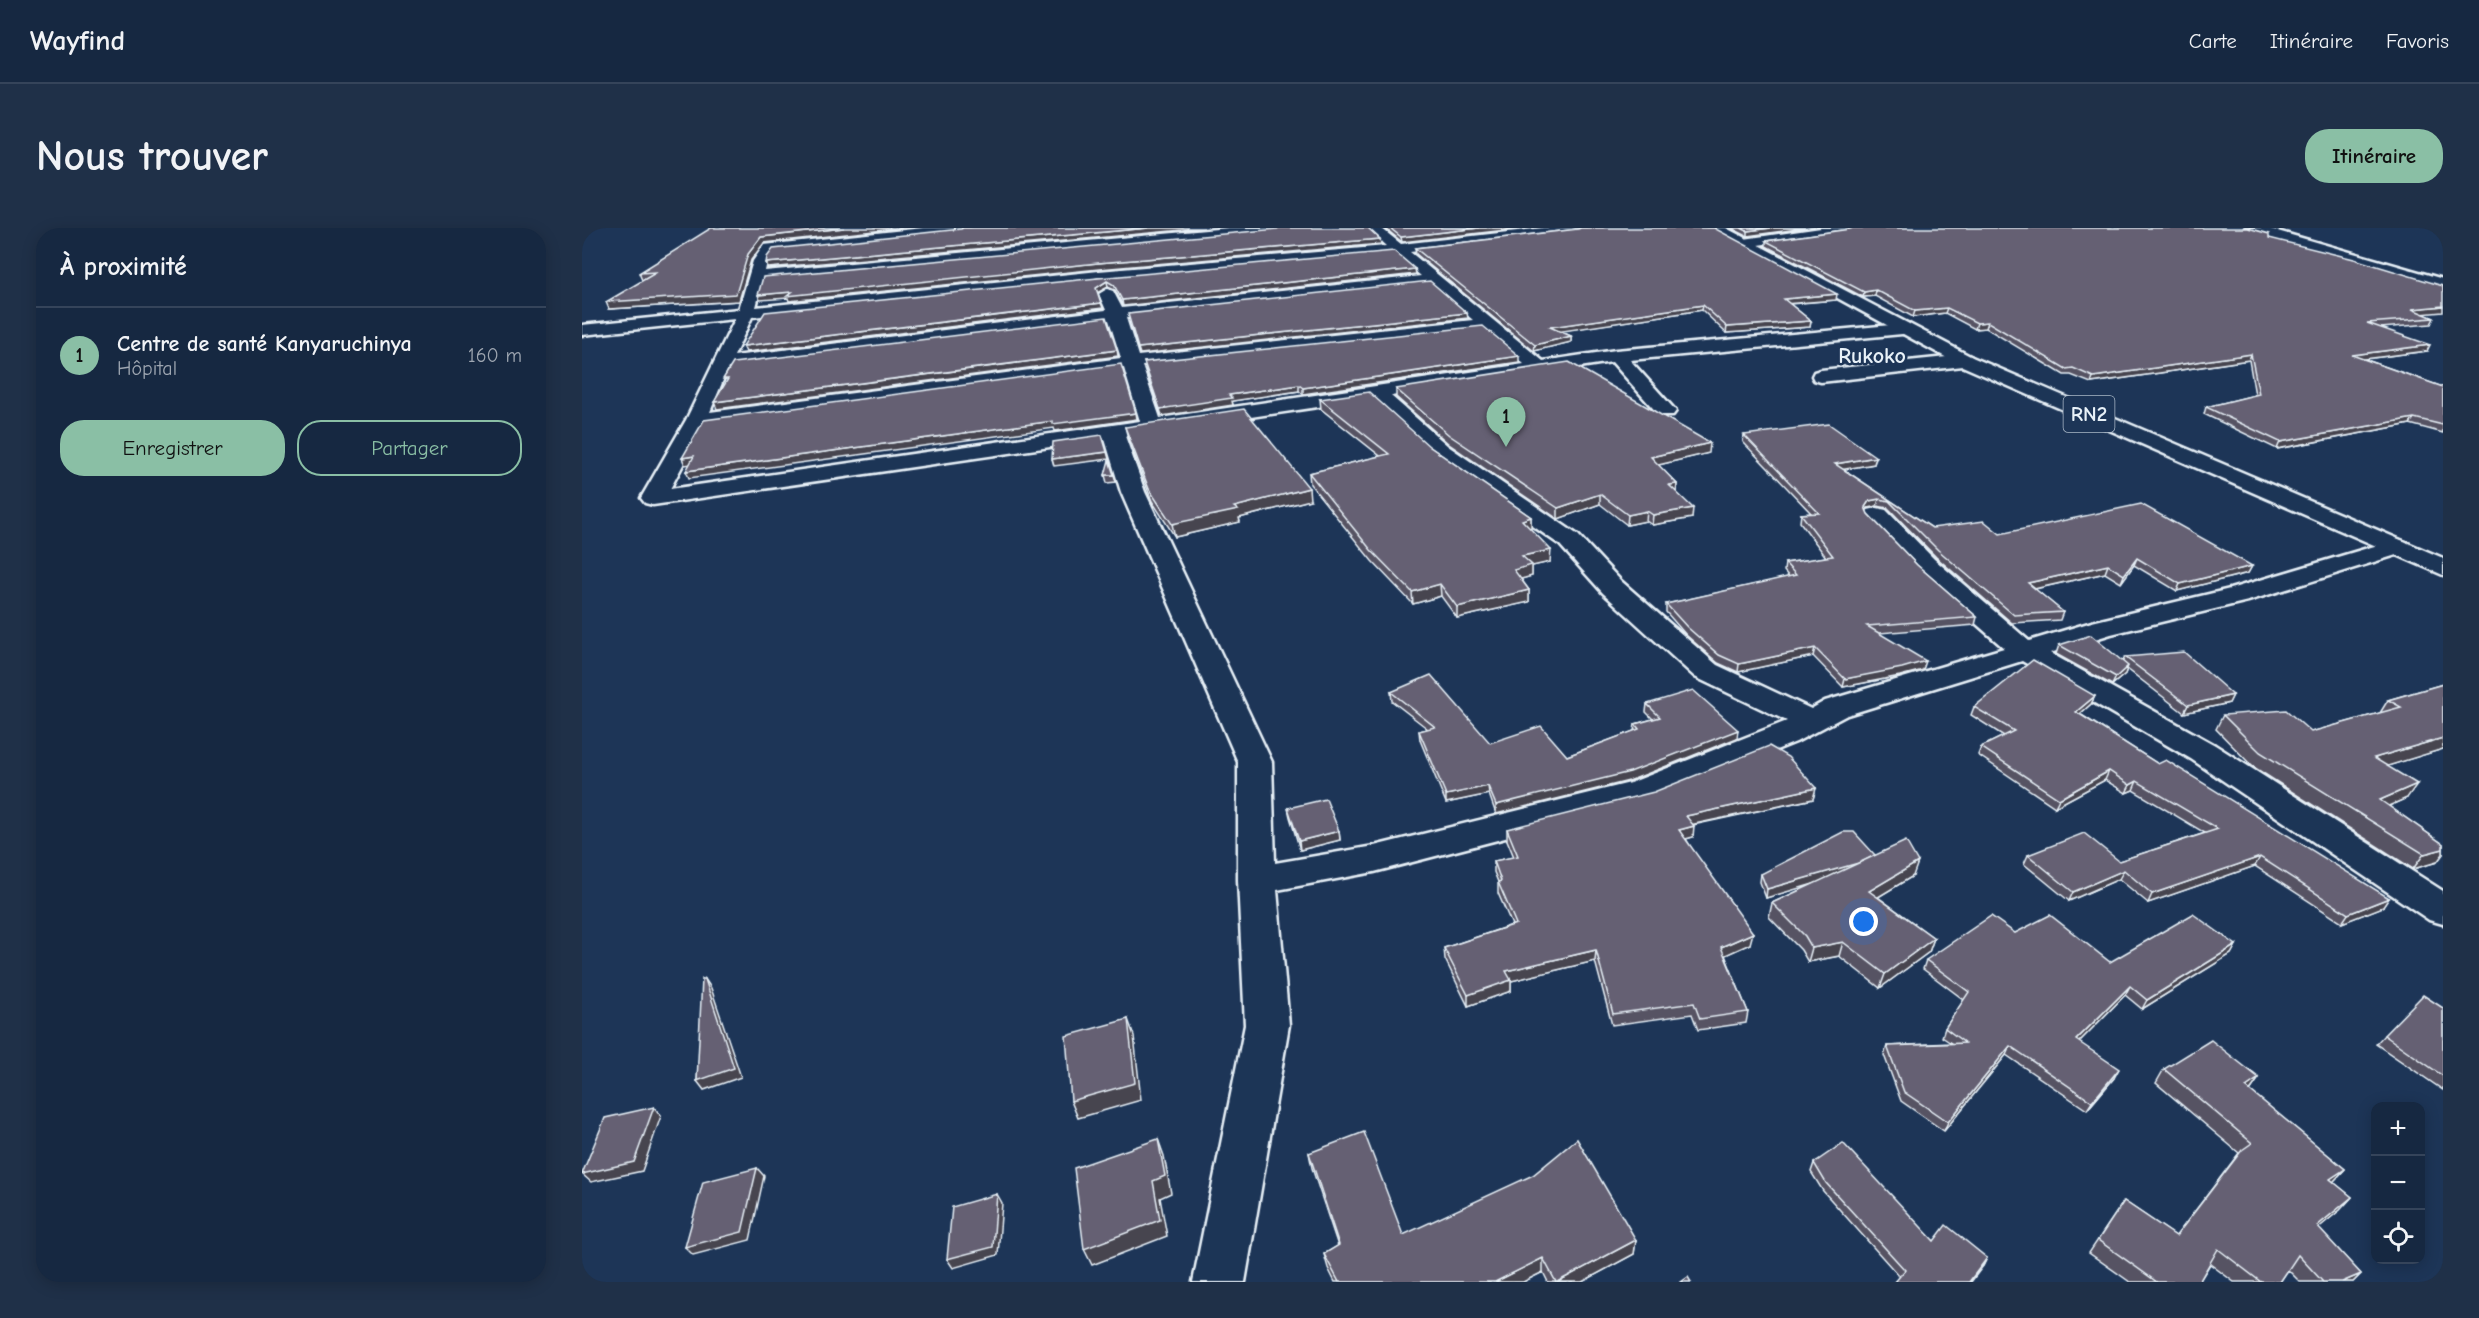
<!DOCTYPE html>
<html lang="fr">
<meta charset="utf-8">
<style>
:root{--surface:#162841;--page:#1f3048;--text:#f1f3f6;--muted:#9ea6b1;--line:#35445a;--accent:#8abfa5}
body{margin:0;font-family:"Comic Neue",sans-serif;background:var(--page);color:var(--text)}
.controls{position:absolute;right:18px;bottom:18px;display:grid;overflow:hidden;border-radius:12px;box-shadow:0 3px 15px #0003}
.controls button{width:54px;height:54px;display:grid;place-items:center;padding:0;border:0;border-bottom:2px solid var(--line);background:var(--surface);color:var(--text);font:30px sans-serif}
.you{position:absolute;left:1282px;top:694px;width:21px;height:21px;margin:-15px;border:4px solid #fff;border-radius:50%;background:#1a73e8;box-shadow:0 0 0 9px #1a73e833}
.badge{display:grid;place-items:center;width:39px;height:39px;border-radius:50%;background:var(--accent);color:#111;font-size:20px;font-weight:700}
.pin{position:absolute;translate:-50% -50px;filter:drop-shadow(0 2px 3px #0008)}
.pin::after{content:'';position:absolute;top:32px;width:21px;height:18px;background:inherit;clip-path:polygon(0 0,100% 0,50% 100%)}
.list{margin:0;padding:0;list-style:none}
h2{display:flex;justify-content:space-between;align-items:center;height:78px;margin:0;padding:0 24px;font-size:26px}
h2 small{font-size:20px;font-weight:400;color:var(--muted)}
.list li{display:grid;grid-template-columns:39px 1fr auto;gap:18px;align-items:center;box-sizing:border-box;height:96px;padding:0 24px;border-top:2px solid var(--line)}
.list b{display:block;font-size:22px;white-space:nowrap}
.list p{margin:0;font-size:20px;white-space:nowrap;color:var(--muted)}
.list em{font-size:20px;font-style:normal;color:var(--muted)}
.actions{display:flex;gap:12px;padding:18px 24px}
.actions a{flex:1;padding:14px 0;border:2px solid var(--accent);border-radius:24px;text-align:center;font-size:21px;color:var(--accent)}
.actions .main{background:var(--accent);color:#111}
.icon{flex:none;width:33px;height:33px;fill:none;stroke:currentColor;stroke-width:2;stroke-linecap:round;stroke-linejoin:round}
.map{position:relative;flex:none;width:1861px;height:1054px;overflow:hidden;border-radius:24px}
header{display:flex;align-items:center;gap:36px;box-sizing:border-box;height:84px;padding:0 30px;background:var(--surface);border-bottom:2px solid var(--line)}
header strong{font-size:28px}
nav{display:flex;gap:33px;margin-inline-start:auto;font-size:21px}
.intro{display:flex;align-items:center;justify-content:space-between;box-sizing:border-box;height:144px;padding:0 36px}
h1{margin:0;font-size:42px}
.button{padding:15px 27px;border-radius:24px;background:var(--accent);color:#111;font-size:21px;font-weight:700}
main{display:flex;gap:36px;padding:0 36px}
aside{flex:1;background:var(--surface);border-radius:24px;box-shadow:0 3px 15px #0003}
.map>svg:first-child{display:block}
.lines{fill:none;stroke-linecap:round;stroke-linejoin:round}
.street-casing{stroke:#e8f1f8;stroke-width:5}
.highway-casing{stroke:#e8f1f8;stroke-width:5}
.street{fill:#1d3557;fill-rule:evenodd}
.highway{fill:#1d3557;fill-rule:evenodd}
.wall{fill:#575363;stroke:#e8f1f8;stroke-width:1.5}
.shaded-wall{fill:#474450;stroke:#e8f1f8;stroke-width:1.5}
.building{fill:#656173;stroke:#e8f1f8;stroke-width:1.5}
.labels{text-anchor:middle;dominant-baseline:central;stroke-width:5;stroke-linejoin:round;paint-order:stroke}
.shield{fill:#1d3557;stroke:#abb9c8;stroke-width:1.5}
.shield-label{font-size:21px;font-weight:bold;fill:#e8f1f8}
.far-quarter-label{font-size:22px;font-weight:bold;fill:#e8f1f8;stroke:#1d3557}
</style>
<header>
<strong>Wayfind</strong>
<nav><a>Carte</a><a>Itinéraire</a><a>Favoris</a></nav>
</header>
<div class="intro"><h1>Nous trouver</h1><a class="button">Itinéraire</a></div>
<main>
<aside>
<h2>À proximité<small></small></h2>
<ul class="list">
<li><span class="badge">1</span><div><b>Centre de santé Kanyaruchinya</b><p>Hôpital</p></div><em>160 m</em></li>
</ul>
<div class="actions"><a class="main">Enregistrer</a><a>Partager</a></div>
</aside>
<div class="map">
<svg width="1861" height="1054" viewBox="0 0 1861 1054">
<rect width="100%" height="100%" fill="#1d3557"/>
<filter id="ink" filterUnits="userSpaceOnUse"><feTurbulence type="fractalNoise" baseFrequency=".0167" numOctaves="2"/><feDisplacementMap in="SourceGraphic" scale="12" xChannelSelector="R" yChannelSelector="G"/><feConvolveMatrix kernelMatrix="1 2 1 2 8 2 1 2 1" color-interpolation-filters="sRGB"/></filter>
<g filter="url(#ink)">
<g class="lines">
<defs>
<g id="street">
<path d="M341 0H387L380 4 192 24 185 33 183 43 646 0H702L695 4 181 52 174 79 517 43 804 18 784 0H799L819 16 961 0H1003L996 4 828 24 961 133 1034 122 1320 96 1326 97 1329 101 1326 105 1320 106 1048 132 1094 183 1091 187H1077L1030 134 809 168 866 218 996 307 1039 353 1135 437 1229 481 1243 473 1422 420 1334 343 1286 292 1283 287 1286 282 1295 280 1304 282 1352 331 1447 413 1510 394 1648 361 1806 314 1815 311 1824 314 1828 319 1824 324 1666 373 1529 406 1468 425 1633 517 1861 663V696L1847 692 1609 531 1440 433 1265 487 1214 514 1070 572 792 644 695 662 707 797 663 1054H611L663 797 656 652V534L539 264 523 211 71 277 63 275 59 270 104 192 153 91 0 107V97L157 81 171 33 182 17ZM813 26 839 48 540 80 531 63 525 61 517 66 524 82 152 128 170 89 517 53ZM849 56 891 92 556 128 544 90ZM527 92 539 130 128 184 146 140ZM902 101 942 136 578 190 560 138ZM542 140 558 193 88 261 122 197ZM789 171 850 228 978 317 1021 365 1113 449 1205 493 1048 555 792 618 693 635 690 534 563 264 543 208Z"/>
<path d="M1239 0H1274L1267 4 1162 19 1155 15 1162 11Z"/>
<path d="M1663 0H1685L1861 51V61L1665 3Z"/>
<path d="M1384 127 1390 129 1393 133 1390 137 1239 154 1232 152 1230 148 1232 144 1239 142Z"/>
</g>
<path id="highway" d="M1127 0H1144L1390 129 1861 330V347L1378 137Z"/>
</defs>
<use href="#street" class="street-casing"/>
<use href="#highway" class="highway-casing"/>
<use href="#street" class="street"/>
<use href="#highway" class="highway"/>
</g>
<g class="wall">
<path d="M803 0H941L820 14Z"/>
<path d="M1149 0H1223L1165 8Z"/>
<path d="M996 1 1254 72 1208 76 1229 93 1228 99 1144 105 1120 82 978 103 989 108V114L952 123 834 26 833 20Z"/>
<path d="M1268 1 1687 10 1841 86 1852 90 1849 96 1798 100 1845 123 1782 131 1861 159V205L1828 196 1695 221 1622 186 1624 179 1673 167 1667 132 1509 155 1489 147H1482L1404 100 1393 101 1363 85 1331 89 1293 68 1281 69 1184 18V13Z"/>
<path d="M182 15 169 32 157 73 27 81 62 51 60 52 57 45Z"/>
<path d="M833 41 834 46 541 78 533 62 526 59 516 65 521 80 164 124 516 50Z"/>
<path d="M562 134H937L721 166 717 163 650 173 651 177 580 188Z"/>
<path d="M814 161 1127 225 1076 237 1095 256 1094 264 1110 290 1070 297 1064 293 1045 297 1018 276 976 291 867 216 814 169Z"/>
<path d="M738 171 848 219 949 289V300H947L968 334 950 338V348L939 351 947 362V374L875 390 859 368 831 376 790 333 728 256 727 245 798 228 739 181Z"/>
<path d="M543 199 728 272 657 290 658 294 593 309 570 273 546 210Z"/>
<path d="M1162 207 1294 229 1292 236 1261 241 1350 300 1418 306 1670 338 1666 345 1595 363 1552 337 1539 355 1523 345 1453 361 1481 384 1478 392 1430 395 1354 329 1306 280 1295 278 1286 280 1284 282 1286 286 1335 337 1395 389 1393 397 1297 405 1341 442 1318 448 1261 459 1231 428 1156 444 1136 435 1104 407 1084 384V376L1207 349 1202 343 1203 335 1244 329 1218 294 1219 286 1229 285 1161 214Z"/>
<path d="M523 247H532L534 254 525 255Z"/>
<path d="M1477 417 1541 433 1543 429 1651 467 1647 475 1602 485 1545 441 1543 446 1530 457 1474 426Z"/>
<path d="M1861 456V521L1805 538 1825 570 1807 578 1861 616V626L1855 634 1831 641 1670 538 1634 501 1641 487 1729 504 1798 485 1806 472Z"/>
<path d="M809 464 908 515 985 528 1052 503 1053 496 1071 491 1064 484 1065 476 1155 510 1047 553 914 586 907 566 864 575 838 512 837 503 846 501 810 473Z"/>
<path d="M1513 468 1509 476 1498 486 1576 536 1807 670 1801 679 1760 695 1673 638 1566 675 1537 651 1487 673 1442 636 1446 627 1537 633 1623 605 1551 562 1544 565 1523 552 1473 579 1396 527 1399 519 1422 508 1389 487 1392 479Z"/>
<path d="M1234 560 1231 571 1111 597V609L1104 611 1168 716 1143 727 1166 784 1164 795 1116 802 1110 786 1030 797 1013 733 929 753V763L886 778 863 731 862 720 930 697 916 665V654L912 644V633L932 629 925 612V601Z"/>
<path d="M706 580 757 603 758 612 718 622 708 589Z"/>
<path d="M1293 627 1331 648 1296 669 1352 710 1347 724 1298 760 1257 728 1226 734 1219 722 1187 689 1190 675 1233 655 1184 670 1178 654 1179 646Z"/>
<path d="M1433 705 1528 734 1654 717 1649 726 1560 781 1543 767 1497 814 1532 850 1505 882 1424 827 1362 903 1319 873 1302 827 1305 818 1369 815 1360 809 1363 800 1382 772 1341 741 1344 732Z"/>
<path d="M1861 780V862L1794 816 1802 807Z"/>
<path d="M1582 841 1677 850 1668 863 1763 941 1751 954 1770 969 1758 982 1736 1000 1779 1046 1771 1054H1718L1706 1042 1698 1054H1652L1628 1036 1617 1054H1548L1507 1025 1542 973 1594 1008 1657 925 1574 855Z"/>
<path d="M727 925 821 1007 1054 1012 1052 1026 1000 1054H966L961 1044 941 1054H753L746 1040 742 1026 756 1018 730 940Z"/>
<path d="M1232 935 1352 1013 1405 1030 1401 1038 1317 1048 1241 963 1229 944Z"/>
</g>
<g class="shaded-wall">
<path d="M262 0H320L182 15 169 32 157 73 27 81 24 74 166 26 179 9Z"/>
<path d="M567 0H622L186 40 184 35Z"/>
<path d="M897 0H941L820 14 819 9Z"/>
<path d="M1189 0H1223L1165 8V3Z"/>
<path d="M798 11 799 16 517 41 207 73 206 70 178 72 176 67 516 35Z"/>
<path d="M833 41 834 46 541 78 540 72Z"/>
<path d="M525 53 526 59 515 65 514 60Z"/>
<path d="M1294 62 1293 68 1281 69 1282 64Z"/>
<path d="M1255 66 1254 72 1202 76V71Z"/>
<path d="M519 75 521 80 164 124 161 118Z"/>
<path d="M1121 77 1120 82 968 105V99Z"/>
<path d="M1861 78V84L1827 87 1830 81Z"/>
<path d="M1365 80 1363 85 1331 89 1333 83Z"/>
<path d="M885 85 886 90 558 126 556 120Z"/>
<path d="M1229 93 1228 99 1144 105 1145 99Z"/>
<path d="M1406 94 1404 100 1393 101 1395 95Z"/>
<path d="M989 108V114L952 123 953 117Z"/>
<path d="M1848 117 1845 123 1767 133 1770 127Z"/>
<path d="M535 122 536 128 135 181 132 174Z"/>
<path d="M1669 126 1667 132 1509 155 1511 149Z"/>
<path d="M937 128V134L721 166V160Z"/>
<path d="M717 157V163L650 173 651 177 580 188 578 181 647 167Z"/>
<path d="M554 185 555 191 473 203 472 200 107 250 104 243 471 193Z"/>
<path d="M1832 190 1828 196 1695 221 1698 214Z"/>
<path d="M1128 215 1127 225 1068 239 1069 229Z"/>
<path d="M525 224 527 231 472 238 470 231Z"/>
<path d="M112 228 116 235 103 237 100 230Z"/>
<path d="M1294 229 1292 236 1252 243 1253 236Z"/>
<path d="M1095 256 1094 266 1087 257Z"/>
<path d="M727 260 728 272 657 290 658 294 593 309 590 296 652 279Z"/>
<path d="M1018 266V276L976 291V280Z"/>
<path d="M1297 271 1295 278 1286 280 1281 286 1283 279 1287 273Z"/>
<path d="M1111 280 1110 290 1070 297 1071 287Z"/>
<path d="M1065 283 1064 293 1045 297 1046 287Z"/>
<path d="M949 289V300L940 303V292Z"/>
<path d="M969 322 968 334 950 338V348L932 353V342L940 328Z"/>
<path d="M1555 330 1552 337 1539 355 1542 347Z"/>
<path d="M1526 337 1523 345 1443 363 1446 355Z"/>
<path d="M1670 338 1666 345 1595 363 1598 356Z"/>
<path d="M858 356 859 368 831 376 830 364Z"/>
<path d="M947 362V374L875 390V379Z"/>
<path d="M1233 420 1231 428 1156 444 1157 436Z"/>
<path d="M1344 433 1341 442 1318 448 1261 459 1263 451Z"/>
<path d="M1546 438 1543 446 1530 457 1534 449Z"/>
<path d="M1651 467 1647 475 1602 485 1606 477Z"/>
<path d="M1513 468 1509 476 1491 492 1494 484Z"/>
<path d="M1156 502 1155 510 1047 553 914 586V577Z"/>
<path d="M1861 510V521L1783 545 1792 530Z"/>
<path d="M1527 543 1523 552 1473 579 1477 571Z"/>
<path d="M1555 553 1551 562 1544 565 1548 557Z"/>
<path d="M1835 556 1825 570 1788 586 1798 572Z"/>
<path d="M906 558 907 566 864 575V567Z"/>
<path d="M1234 560 1231 571 1103 598 1104 588Z"/>
<path d="M1112 598 1111 609 1096 613 1097 602Z"/>
<path d="M757 603 758 612 718 622 717 613Z"/>
<path d="M1861 621V626L1855 634 1831 641 1842 626Z"/>
<path d="M1295 629 1292 638 1184 670 1185 661Z"/>
<path d="M1678 629 1673 638 1566 675 1570 666Z"/>
<path d="M1336 634 1331 648 1283 677 1287 663Z"/>
<path d="M1542 642 1537 651 1487 673 1491 664Z"/>
<path d="M1807 670 1801 679 1760 695 1766 686Z"/>
<path d="M1171 705 1168 716 1137 730 1139 719Z"/>
<path d="M1352 710 1347 724 1298 760 1303 746Z"/>
<path d="M1261 714 1257 728 1226 734 1230 720Z"/>
<path d="M1654 717 1649 726 1560 781 1565 772Z"/>
<path d="M1014 722 1013 733 929 753V763L886 778V767L924 743Z"/>
<path d="M123 751 129 760 159 849 122 862 115 853Z"/>
<path d="M1548 758 1543 767 1490 821 1494 812Z"/>
<path d="M546 791 552 808 559 872 496 890 489 873Z"/>
<path d="M1428 818 1424 827 1362 903 1366 894Z"/>
<path d="M1537 841 1532 850 1505 882 1510 874Z"/>
<path d="M1677 850 1667 864 1664 859Z"/>
<path d="M72 879 79 888 60 943 9 954 0 946Z"/>
<path d="M576 911 582 928 589 965 578 970 585 1008 510 1037 502 1021Z"/>
<path d="M175 940 182 948 168 1012 111 1027 103 1019Z"/>
<path d="M1763 941 1751 954 1748 951Z"/>
<path d="M415 966 420 975 416 1027 371 1040 365 1031Z"/>
<path d="M1770 969 1758 982 1723 1011 1735 998Z"/>
<path d="M1054 1012 1052 1026 1000 1054H975Z"/>
<path d="M961 1030V1044L941 1054H913Z"/>
<path d="M1405 1030 1401 1038 1389 1054H1387Z"/>
<path d="M1779 1046 1771 1054H1760Z"/>
</g>
<g class="building">
<path d="M129 0H262L179 9 166 26 154 66 24 74 75 44 57 45Z"/>
<path d="M381 0H567L184 35 185 29 191 21 379 1Z"/>
<path d="M697 0H786L798 11 516 35 205 68 210 64 176 67 181 49 695 1Z"/>
<path d="M808 0H897L819 9Z"/>
<path d="M999 0H1132L1255 66 1202 71 1229 93 1145 99 1121 77 968 99 989 108 953 117 833 20 996 1Z"/>
<path d="M1159 0H1189L1165 3Z"/>
<path d="M1271 0H1666L1687 6V10L1772 31 1861 58V78L1830 81 1852 90 1785 95 1848 117 1770 127 1861 159V197L1832 190 1698 214 1624 179 1677 166 1669 126 1511 149 1491 140 1484 141 1406 94 1395 95 1365 80 1333 83 1294 62 1282 64 1184 13 1268 1Z"/>
<path d="M812 23 833 41 540 72 532 57 525 53 514 60 519 75 161 118 183 84 516 50Z"/>
<path d="M848 53 885 85 556 120 546 86Z"/>
<path d="M524 89 535 122 132 174 146 151H141L151 135Z"/>
<path d="M901 98 937 128 721 160 717 157 647 167 650 170 578 181 562 134Z"/>
<path d="M987 134 1128 215 1069 229 1095 256 1087 257 1111 280 1071 287 1065 283 1046 287 1018 266 976 280 867 207 814 161Z"/>
<path d="M539 136 554 185 471 196V193L104 243 112 228 100 230 122 192Z"/>
<path d="M787 164 848 219 949 289 940 292 969 322 940 328 950 337 932 342 947 362 875 379 858 356 830 364 789 322 727 245 807 226 738 171Z"/>
<path d="M662 181 727 260 652 279 656 282 590 296 567 261 543 199Z"/>
<path d="M1247 196 1294 229 1253 236 1350 300 1402 293 1418 306 1559 276 1670 338 1598 356 1555 330 1542 347 1526 337 1446 355 1481 384 1432 387 1356 322 1307 273 1297 271 1287 273 1283 279 1286 286 1335 337 1395 389 1285 398 1344 433 1320 440 1263 451 1233 420 1157 436 1137 427 1105 399 1084 376 1214 347 1203 335 1251 328 1219 286 1237 285 1162 207Z"/>
<path d="M520 207 525 224 470 231 471 214Z"/>
<path d="M527 232 532 247H523Z"/>
<path d="M1509 407 1546 438 1534 449 1477 417Z"/>
<path d="M1602 424 1651 467 1606 477 1543 429Z"/>
<path d="M1451 432 1513 468 1494 484 1576 536 1584 532 1807 670 1766 686 1678 629 1570 666 1542 642 1491 664 1446 627 1502 605 1537 633 1636 601 1555 553 1548 557 1527 543 1477 571 1399 519 1432 503 1392 479Z"/>
<path d="M849 447 908 515 959 498 985 528 1057 501 1053 496 1078 489 1065 476 1111 462 1156 502 1048 544 914 577 906 558 864 567 837 503 853 499 809 464Z"/>
<path d="M1861 456V510L1792 530 1835 556 1798 572 1861 616V621L1842 626 1678 524 1641 487 1704 482 1729 504 1819 479 1806 472Z"/>
<path d="M1187 518 1206 529 1234 560 1104 588 1112 598 1097 602 1171 705 1139 719 1166 784 1118 791 1112 775 1031 786 1014 722 924 743 929 752 886 767 862 720 934 696 916 654 919 653 912 633 936 628 925 601 1072 564Z"/>
<path d="M744 571 757 603 717 613 706 580Z"/>
<path d="M1261 604H1272L1293 627 1280 634 1185 661 1179 646Z"/>
<path d="M1324 613 1336 634 1287 663 1352 710 1303 746 1261 714 1230 720 1223 708 1190 675Z"/>
<path d="M1611 686 1654 717 1565 772 1548 758 1494 812 1537 841 1510 874 1428 818 1366 894 1322 864 1305 818 1383 815 1363 800 1387 764 1344 732 1409 688 1433 705 1468 687 1528 734Z"/>
<path d="M120 751H123L152 840 115 853Z"/>
<path d="M1841 767 1861 780V848L1802 807Z"/>
<path d="M546 791 553 855 489 873 484 808Z"/>
<path d="M1629 812 1677 850 1664 859 1763 941 1748 951 1770 969 1735 998 1779 1046 1760 1054H1741L1716 1027 1698 1054H1679L1636 1021 1617 1054H1575L1516 1012 1542 973 1594 1008 1660 922 1670 915 1582 841Z"/>
<path d="M72 879 52 934 0 946 23 890Z"/>
<path d="M782 904 821 1007 951 947 995 911 1054 1012 975 1054H974L961 1030 913 1054H757L742 1026 757 1017 727 925Z"/>
<path d="M576 911 583 948 571 953 578 992 502 1021 492 940Z"/>
<path d="M1261 915 1352 1013 1364 997 1405 1030 1387 1054H1313L1323 1042 1244 955 1232 935Z"/>
<path d="M175 940 160 1004 103 1019 121 954Z"/>
<path d="M415 966 411 1019 365 1031 370 979Z"/>
<path d="M1106 1049 1109 1054H1099Z"/>
</g>
</g>
<g class="labels">
<rect class="shield" x="1481.5" y="168" width="51" height="36" rx="4.5"/>
<g class="shield-label">
<text x="1507" y="186">RN2</text>
</g>
<g class="far-quarter-label">
<text x="1290" y="128">Rukoko</text>
</g>
</g>
</svg>
<div class="controls">
<button>+</button>
<button>−</button>
<button><svg class="icon" aria-label="locate" viewBox="0 0 24 24"><circle cx="12" cy="12" r="6"/><path d="M12 2v4M12 18v4M2 12h4M18 12h4"/></svg></button>
</div>
<div class="you"></div>
<div class="pin badge" style="left:924px;top:219px">1</div>
</div>
</main>
